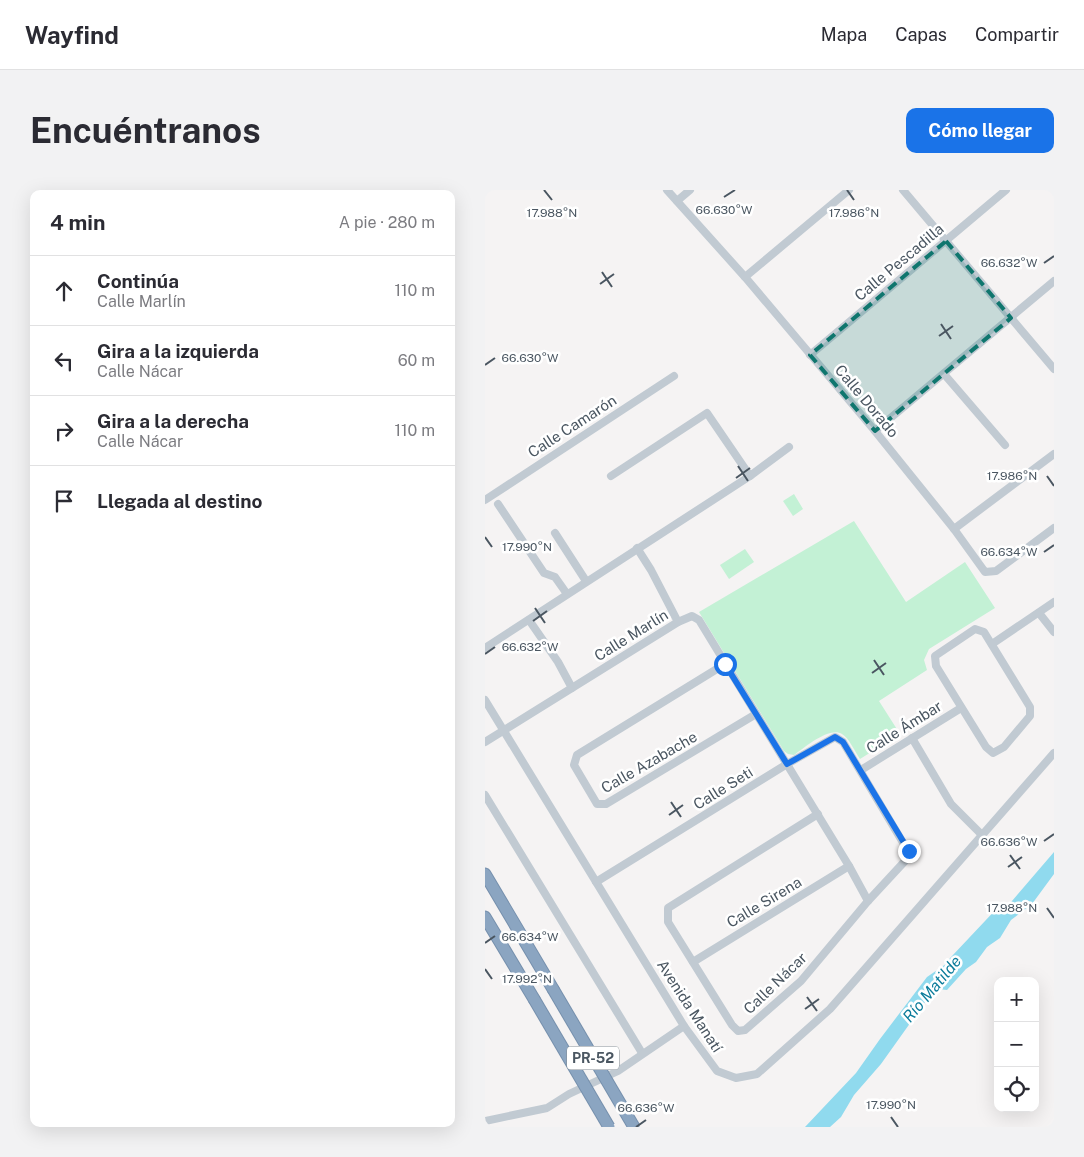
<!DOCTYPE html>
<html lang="es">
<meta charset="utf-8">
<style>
:root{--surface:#fff;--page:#f2f2f3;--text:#2b2b33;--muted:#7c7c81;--line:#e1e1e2;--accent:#1a73e8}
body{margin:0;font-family:"Public Sans",sans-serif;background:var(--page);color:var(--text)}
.controls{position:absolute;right:15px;bottom:15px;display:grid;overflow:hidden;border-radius:10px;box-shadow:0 5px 20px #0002}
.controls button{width:45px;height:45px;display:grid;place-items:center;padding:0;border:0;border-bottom:1px solid var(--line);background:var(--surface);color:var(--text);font:25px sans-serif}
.stop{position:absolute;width:15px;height:15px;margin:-11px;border:4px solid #1a73e8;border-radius:50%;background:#fff}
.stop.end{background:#1a73e8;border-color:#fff;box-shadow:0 1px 5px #0008}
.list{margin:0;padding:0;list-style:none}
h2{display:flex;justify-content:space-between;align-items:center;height:65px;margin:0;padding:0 20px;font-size:21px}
h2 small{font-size:16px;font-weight:400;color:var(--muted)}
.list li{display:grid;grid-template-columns:32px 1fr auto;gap:15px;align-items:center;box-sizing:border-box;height:70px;padding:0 20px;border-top:1px solid var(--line)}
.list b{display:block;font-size:19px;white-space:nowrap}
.list p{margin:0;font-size:16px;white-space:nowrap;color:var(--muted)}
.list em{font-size:16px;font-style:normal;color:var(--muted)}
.icon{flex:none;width:28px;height:28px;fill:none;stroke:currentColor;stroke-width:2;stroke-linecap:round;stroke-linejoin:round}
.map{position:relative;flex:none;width:569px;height:937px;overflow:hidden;border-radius:10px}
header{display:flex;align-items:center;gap:30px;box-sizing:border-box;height:70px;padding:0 25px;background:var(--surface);border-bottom:1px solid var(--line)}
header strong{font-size:24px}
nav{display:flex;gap:28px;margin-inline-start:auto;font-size:18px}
.intro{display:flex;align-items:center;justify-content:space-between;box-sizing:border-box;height:120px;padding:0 30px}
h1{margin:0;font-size:35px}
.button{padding:12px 22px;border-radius:10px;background:var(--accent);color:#fff;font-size:18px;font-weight:700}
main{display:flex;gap:30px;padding:0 30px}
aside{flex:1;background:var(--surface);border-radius:10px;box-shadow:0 5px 20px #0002}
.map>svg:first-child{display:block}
.green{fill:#c3f1d5}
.water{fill:#90daee}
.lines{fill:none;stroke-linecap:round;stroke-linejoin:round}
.river{stroke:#90daee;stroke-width:14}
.highway-casing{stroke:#7690ad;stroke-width:13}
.minor{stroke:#c1cad2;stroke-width:8}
.highway{stroke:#8ba5c1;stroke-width:11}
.highway-bridge-casing{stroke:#7690ad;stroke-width:13;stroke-linecap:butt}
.highway-bridge{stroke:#8ba5c1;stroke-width:11}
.route{stroke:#1a73e8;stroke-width:6}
.marked{fill:#0f766e;fill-opacity:0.2;stroke:#0f766e;stroke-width:4;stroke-dasharray:10 6;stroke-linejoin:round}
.ticks{fill:none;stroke:#4a5661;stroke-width:2}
.labels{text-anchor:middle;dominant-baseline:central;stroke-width:5;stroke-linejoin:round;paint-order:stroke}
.shield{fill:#fff;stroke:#808990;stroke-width:1}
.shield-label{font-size:14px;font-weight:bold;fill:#4a5661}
.street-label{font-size:15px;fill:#4a5661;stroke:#fff}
.water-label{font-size:16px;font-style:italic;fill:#0c7c9b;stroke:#fff}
.ticks-label{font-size:12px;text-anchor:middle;fill:#4a5661;stroke:#fff;stroke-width:5;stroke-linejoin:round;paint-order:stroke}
</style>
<header>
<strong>Wayfind</strong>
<nav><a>Mapa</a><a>Capas</a><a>Compartir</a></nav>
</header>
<div class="intro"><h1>Encuéntranos</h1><a class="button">Cómo llegar</a></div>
<main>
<aside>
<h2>4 min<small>A pie · 280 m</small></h2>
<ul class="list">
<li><svg class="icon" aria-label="ahead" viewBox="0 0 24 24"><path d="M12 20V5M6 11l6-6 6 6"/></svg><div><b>Continúa</b><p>Calle Marlín</p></div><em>110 m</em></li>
<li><svg class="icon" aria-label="left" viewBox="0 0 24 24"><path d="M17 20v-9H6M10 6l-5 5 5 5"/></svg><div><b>Gira a la izquierda</b><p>Calle Nácar</p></div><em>60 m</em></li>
<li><svg class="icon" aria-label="right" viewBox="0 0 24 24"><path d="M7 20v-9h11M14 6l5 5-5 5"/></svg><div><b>Gira a la derecha</b><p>Calle Nácar</p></div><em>110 m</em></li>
<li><svg class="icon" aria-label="arrive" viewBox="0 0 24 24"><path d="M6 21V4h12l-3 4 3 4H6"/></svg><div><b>Llegada al destino</b></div></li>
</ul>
</aside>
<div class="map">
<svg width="569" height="937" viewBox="0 0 569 937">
<rect width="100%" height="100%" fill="#f5f3f3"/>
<g class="green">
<path d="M309 304 318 319 308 326 298 311Z"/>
<path d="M369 331 421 412 480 372 510 418 444 459 439 470 442 480 394 511 415 544 375 569C370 562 364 548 357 544 345 536 320 557 309 565L303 564 299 561 214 422Z"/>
<path d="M260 359 269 372 244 389 235 375Z"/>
</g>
<path class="water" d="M569 662V684L547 714 526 730 515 748 502 757 491 772 481 779 462 800 453 799 443 808 396 874 369 905 356 927 345 937H320L371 883 395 849 442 787 490 754Z"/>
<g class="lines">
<path class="river" d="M470 773 519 721"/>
<defs>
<g id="highway">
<path d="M0 684 68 799"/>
<path d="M0 727 49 809"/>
</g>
</defs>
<use href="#highway" class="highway-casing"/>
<g class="minor">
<path d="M182 0 260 87 390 241 469 339 500 382 511 381 569 338"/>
<path d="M418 0 569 179"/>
<path d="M192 11 205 0"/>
<path d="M260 87 364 0"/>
<path d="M325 165 521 0"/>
<path d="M459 184 520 255"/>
<path d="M390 241 569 91"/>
<path d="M126 286 222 223 265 286"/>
<path d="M0 310 189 186"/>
<path d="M13 314 59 383 70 387 82 404"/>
<path d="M469 339 569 264"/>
<path d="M70 343 101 391"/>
<path d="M152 358 166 380 193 432"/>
<path d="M554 423 569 442"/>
<path d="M44 430 73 472 87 498"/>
<path d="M490 439 499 442 545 517V526L519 557 508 563 501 557 451 476 450 466Z"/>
<path d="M507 454 569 412"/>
<path d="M0 458 265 286 304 257"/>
<path d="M240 474 92 565 89 575 112 614H121L271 524"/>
<path d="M0 510 199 836 232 881 251 888 272 884 345 819 569 563"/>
<path d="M427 548 466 614 497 645"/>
<path d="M0 552 193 432 207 426 214 430 364 676 383 711"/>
<path d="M376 580 476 518"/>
<path d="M0 605 157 863"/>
<path d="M111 692 302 574 350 547 358 552 423 661 420 671 383 711 316 791 260 840 253 841 247 835 183 732V718L333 624"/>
<path d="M208 772 364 676"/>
<path d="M0 931 62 918 84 904 133 881 199 836"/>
</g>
<use href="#highway" class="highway"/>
<defs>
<g id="highway-bridge">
<path d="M68 799 149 937"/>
<path d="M49 809 124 937"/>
</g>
</defs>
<use href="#highway-bridge" class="highway-bridge-casing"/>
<use href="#highway-bridge" class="highway-bridge"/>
</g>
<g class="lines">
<path class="route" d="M240 474 302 574 350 547 358 552 424 661"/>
</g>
<path class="marked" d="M461 51 526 128 390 241 325 165Z"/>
<path class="ticks" d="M59 0 67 10M362 0 369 10M239 7 250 0M559 73 569 66M117 82 127 97M115 94 129 84M456 134 466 149M454 146 468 136M0 175 10 168M253 276 263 291M562 286 569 296M251 288 265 278M0 347 7 357M559 362 569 355M50 418 60 433M48 431 62 421M0 464 10 457M389 470 399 485M387 483 401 473M186 612 196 627M184 625 198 615M559 651 569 644M525 665 535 679M523 677 537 667M562 718 569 728M0 753 10 746M0 779 7 789M322 807 332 821M320 819 334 809M406 927 413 937M151 937 161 930"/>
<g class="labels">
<rect class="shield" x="82" y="856.5" width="52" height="23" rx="4"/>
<g class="shield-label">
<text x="108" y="868">PR-52</text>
</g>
<g class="street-label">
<text transform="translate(414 72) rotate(-40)">Calle Pescadilla</text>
<text transform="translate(382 211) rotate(50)">Calle Dorado</text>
<text transform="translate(87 236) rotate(-33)">Calle Camarón</text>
<text transform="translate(146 445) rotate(-32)">Calle Marlín</text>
<text transform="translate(419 537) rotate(-32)">Calle Ámbar</text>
<text transform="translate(164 572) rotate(-30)">Calle Azabache</text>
<text transform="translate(238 598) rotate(-32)">Calle Seti</text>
<text transform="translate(279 712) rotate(-31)">Calle Sirena</text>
<text transform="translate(290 793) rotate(-44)">Calle Nácar</text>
<text transform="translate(205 816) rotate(57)">Avenida Manatí</text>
</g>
<g class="water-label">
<text transform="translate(447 799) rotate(-50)">Río Matilde</text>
</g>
</g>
<g class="ticks-label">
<text x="239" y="24">66.630°W</text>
<text x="67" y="27">17.988°N</text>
<text x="369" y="27">17.986°N</text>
<text x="524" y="77">66.632°W</text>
<text x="45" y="172">66.630°W</text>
<text x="527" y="290">17.986°N</text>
<text x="42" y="361">17.990°N</text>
<text x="524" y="366">66.634°W</text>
<text x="45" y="461">66.632°W</text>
<text x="524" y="656">66.636°W</text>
<text x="527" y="722">17.988°N</text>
<text x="45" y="751">66.634°W</text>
<text x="42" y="793">17.992°N</text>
<text x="406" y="919">17.990°N</text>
<text x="161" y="922">66.636°W</text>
</g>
</svg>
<div class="controls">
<button>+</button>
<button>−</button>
<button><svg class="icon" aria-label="locate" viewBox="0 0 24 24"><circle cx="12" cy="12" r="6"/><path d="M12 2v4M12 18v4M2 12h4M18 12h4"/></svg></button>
</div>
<div class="stop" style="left:240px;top:474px"></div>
<div class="stop end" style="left:424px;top:661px"></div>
</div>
</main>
